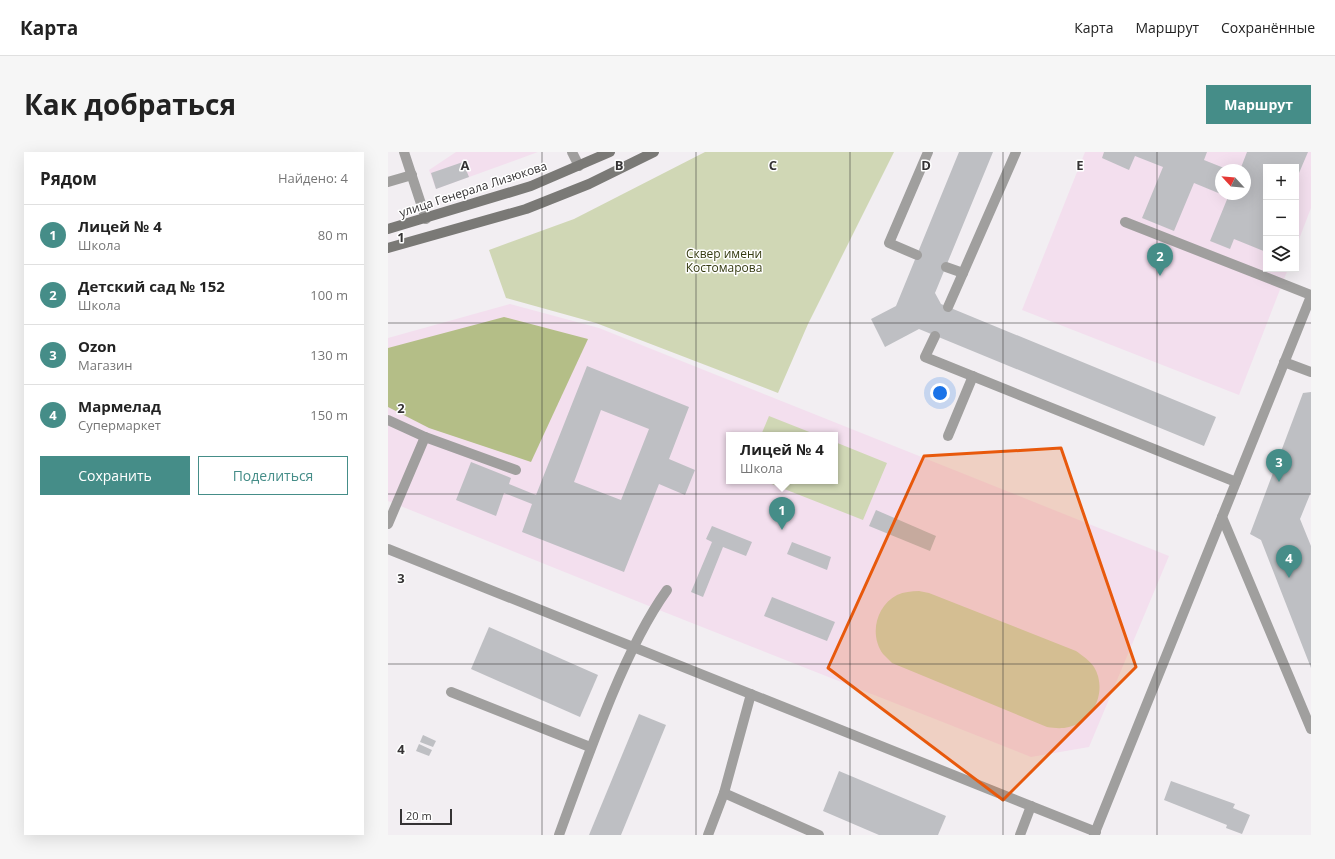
<!DOCTYPE html>
<html lang="ru">
<meta charset="utf-8">
<style>
:root{--surface:#fff;--page:#f6f6f6;--text:#222;--muted:#767676;--line:#e0e0e0;--accent:#458d88}
body{margin:0;font-family:"Open Sans",sans-serif;background:var(--page);color:var(--text)}
.controls{position:absolute;right:12px;top:12px;display:grid;overflow:hidden;border-radius:0px;box-shadow:0 4px 16px #0002}
.controls button{width:36px;height:36px;display:grid;place-items:center;padding:0;border:0;border-bottom:1px solid var(--line);background:var(--surface);color:var(--text);font:20px sans-serif}
.compass{position:absolute;left:827px;top:12px;width:36px;height:36px;border-radius:50%;background:var(--surface);box-shadow:0 4px 16px #0002;rotate:296deg}
.scale{position:absolute;left:12px;bottom:10px;width:52px;box-sizing:border-box;padding-left:4px;border:2px solid #353334;border-top:0;font-size:11px;line-height:14px;white-space:nowrap;color:#353334;-webkit-text-stroke:3px #fff;paint-order:stroke}
.you{position:absolute;left:552px;top:241px;width:14px;height:14px;margin:-10px;border:3px solid #fff;border-radius:50%;background:#1a73e8;box-shadow:0 0 0 6px #1a73e833}
.badge{display:grid;place-items:center;width:26px;height:26px;border-radius:50%;background:var(--accent);color:#fff;font-size:13px;font-weight:700}
.pin{position:absolute;translate:-50% -33px;filter:drop-shadow(0 1px 2px #0008)}
.pin::after{content:'';position:absolute;top:21px;width:14px;height:12px;background:inherit;clip-path:polygon(0 0,100% 0,50% 100%)}
.popup{position:absolute;left:338px;top:280px;width:112px;height:52px;box-sizing:border-box;display:grid;place-content:center;border-radius:0px;background:var(--surface);filter:drop-shadow(0 1px 3px #0005);font-size:13px;white-space:nowrap;color:var(--muted)}
.popup b{font-size:15px;color:var(--text)}
.popup::after{content:'';position:absolute;left:50%;top:100%;margin-left:-8px;border:8px solid transparent;border-top-color:var(--surface)}
.list{margin:0;padding:0;list-style:none}
h2{display:flex;justify-content:space-between;align-items:center;height:52px;margin:0;padding:0 16px;font-size:17px}
h2 small{font-size:13px;font-weight:400;color:var(--muted)}
.list li{display:grid;grid-template-columns:26px 1fr auto;gap:12px;align-items:center;box-sizing:border-box;height:60px;padding:0 16px;border-top:1px solid var(--line)}
.list b{display:block;font-size:15px;white-space:nowrap}
.list p{margin:0;font-size:13px;white-space:nowrap;color:var(--muted)}
.list em{font-size:13px;font-style:normal;color:var(--muted)}
.actions{display:flex;gap:8px;padding:12px 16px}
.actions a{flex:1;padding:9px 0;border:1px solid var(--accent);border-radius:0px;text-align:center;font-size:14px;color:var(--accent)}
.actions .main{background:var(--accent);color:#fff}
.icon{flex:none;width:22px;height:22px;fill:none;stroke:currentColor;stroke-width:2;stroke-linecap:round;stroke-linejoin:round}
.map{position:relative;flex:none;width:923px;height:683px;overflow:hidden;border-radius:0px}
header{display:flex;align-items:center;gap:24px;box-sizing:border-box;height:56px;padding:0 20px;background:var(--surface);border-bottom:1px solid var(--line)}
header strong{font-size:19px}
nav{display:flex;gap:22px;margin-inline-start:auto;font-size:14px}
.intro{display:flex;align-items:center;justify-content:space-between;box-sizing:border-box;height:96px;padding:0 24px}
h1{margin:0;font-size:28px}
.button{padding:10px 18px;border-radius:0px;background:var(--accent);color:#fff;font-size:14px;font-weight:700}
main{display:flex;gap:24px;padding:0 24px}
aside{flex:1;background:var(--surface);border-radius:0px;box-shadow:0 4px 16px #0002}
.map>svg:first-child{display:block}
.education{fill:#f3dfee;fill-rule:evenodd}
.green{fill:#d0d7b5}
.forest{fill:#b4be87}
.building{fill:#bebfc3;fill-rule:evenodd}
.lines{fill:none;stroke-linecap:round;stroke-linejoin:round}
.lane{stroke:#a09f9e;stroke-width:10}
.street{stroke:#a09f9e;stroke-width:10}
.secondary{stroke:#7a7976;stroke-width:10}
.marked{fill:#e8590c;fill-opacity:0.2;stroke:#e8590c;stroke-width:3;stroke-linejoin:round}
.grid{fill:none;stroke:#353334;stroke-width:1;stroke-opacity:0.55}
.labels{text-anchor:middle;dominant-baseline:central;stroke-width:3;stroke-linejoin:round;paint-order:stroke}
.street-label{font-size:12px;fill:#353334;stroke:#fff}
.park-label{font-size:12px;fill:#353b11;stroke:#fff}
.grid-label{font-size:13px;text-anchor:middle;font-weight:bold;fill:#353334;stroke:#fff;stroke-width:3;stroke-linejoin:round;paint-order:stroke}
</style>
<header>
<strong>Карта</strong>
<nav><a>Карта</a><a>Маршрут</a><a>Сохранённые</a></nav>
</header>
<div class="intro"><h1>Как добраться</h1><a class="button">Маршрут</a></div>
<main>
<aside>
<h2>Рядом<small>Найдено: 4</small></h2>
<ul class="list">
<li><span class="badge">1</span><div><b>Лицей № 4</b><p>Школа</p></div><em>80 m</em></li>
<li><span class="badge">2</span><div><b>Детский сад № 152</b><p>Школа</p></div><em>100 m</em></li>
<li><span class="badge">3</span><div><b>Ozon</b><p>Магазин</p></div><em>130 m</em></li>
<li><span class="badge">4</span><div><b>Мармелад</b><p>Супермаркет</p></div><em>150 m</em></li>
</ul>
<div class="actions"><a class="main">Сохранить</a><a>Поделиться</a></div>
</aside>
<div class="map">
<svg width="923" height="683" viewBox="0 0 923 683">
<rect width="100%" height="100%" fill="#f2eef2"/>
<g class="education">
<path d="M68 0H150L48 37 41 18Z"/>
<path d="M697 0H923V56L908 95V15H878V117H900L851 243 634 158ZM833 18H857V42H833Z"/>
<path d="M122 152 211 176 781 404 701 595 643 605 266 456 0 349V186ZM341 283H447V329H341Z"/>
</g>
<g class="green">
<path d="M317 0H506L420 172 390 241 208 171 118 146 101 98 186 67Z"/>
<path d="M381 264 429 283H373Z"/>
<path d="M447 290 499 311 475 368 376 329H447Z"/>
<path d="M531 439 541 441 688 499C695 504 701 508 706 515 720 538 706 570 681 575 673 577 666 576 659 575L504 511C501 508 498 505 495 502 481 483 488 454 509 443 516 440 523 439 531 439Z"/>
</g>
<path class="forest" d="M116 165 200 187 143 310 41 276 0 255V196Z"/>
<g class="building">
<path d="M571 0H605L547 141 553 152 828 265 816 294 531 177 497 195 483 167 508 154Z"/>
<path d="M716 0H819L816 8 841 18H833V42H857V18H852L859 0H920L908 28V15H878V100L846 87 842 97 822 89 840 45 806 31 786 79 754 66 775 15 747 4 741 18 714 6Z"/>
<path d="M75 10 81 25 48 37 43 21Z"/>
<path d="M199 214 301 255 281 307 307 318 297 343 271 332 236 420 134 380 144 352 116 341 108 364 68 348 83 310 123 326 121 332 148 343ZM213 258 261 277 233 348 186 330Z"/>
<path d="M923 240V340L912 367 923 394V516L873 388 862 382 915 241Z"/>
<path d="M488 358 548 384 542 399 481 374Z"/>
<path d="M324 374 364 390 358 404 335 395 315 445 303 440 324 390 318 387Z"/>
<path d="M404 390 443 405 439 418 399 402Z"/>
<path d="M384 445 447 470 439 489 376 464Z"/>
<path d="M101 475 210 523 192 565 83 517Z"/>
<path d="M251 562 278 573 233 683H201Z"/>
<path d="M35 583 48 589 45 595 32 590Z"/>
<path d="M31 592 44 598 41 604 28 599Z"/>
<path d="M451 619 558 664 550 683H491L435 659Z"/>
<path d="M783 629 847 652 845 656 862 663 854 682 838 676 839 673 776 648Z"/>
</g>
<g class="lines">
<g class="lane">
<path d="M16 0 38 67"/>
<path d="M184 0 191 14"/>
<path d="M0 30 24 23"/>
<path d="M737 70 923 143"/>
<path d="M529 103 501 91 540 0"/>
<path d="M558 115 575 121 628 0"/>
<path d="M560 155 575 121"/>
<path d="M547 184 537 205 848 330"/>
<path d="M896 210 923 220"/>
<path d="M0 268 37 285 0 372"/>
<path d="M560 284 585 224"/>
<path d="M37 285 128 318"/>
<path d="M834 365 923 577"/>
<path d="M63 540 202 595"/>
<path d="M363 542 336 641 431 683"/>
<path d="M171 683C188 636 205 589 224 543 239 507 256 470 279 438"/>
<path d="M320 683 336 641"/>
<path d="M632 683 643 654"/>
</g>
<g class="street">
<path d="M0 397 708 680"/>
<path d="M706 683 923 144"/>
</g>
<g class="secondary">
<path d="M0 77 143 34 222 0"/>
<path d="M0 96 138 57 201 32 266 0"/>
</g>
</g>
<path class="marked" d="M673 296 748 515 615 648 440 516 536 304Z"/>
<path class="grid" d="M154 0V683M308 0V683M462 0V683M615 0V683M769 0V683M0 171H923M0 342H923M0 512H923"/>
<g class="labels">
<g class="street-label">
<text transform="translate(85 37) rotate(-18)">улица Генерала Лизюкова</text>
</g>
<g class="park-label">
<text x="336" y="101">Сквер имени<tspan x="336" dy="14">Костомарова</tspan></text>
</g>
</g>
<g class="grid-label">
<text x="77" y="18">A</text>
<text x="231" y="18">B</text>
<text x="385" y="18">C</text>
<text x="538" y="18">D</text>
<text x="692" y="18">E</text>
<text x="13" y="90">1</text>
<text x="13" y="261">2</text>
<text x="13" y="431">3</text>
<text x="13" y="602">4</text>
</g>
</svg>
<div class="controls">
<button>+</button>
<button>−</button>
<button><svg class="icon" aria-label="layers" viewBox="0 0 24 24"><path d="M12 4l9 5-9 5-9-5zM3 14l9 5 9-5"/></svg></button>
</div>
<svg class="compass" viewBox="-18 -18 36 36"><path d="M0-13l5 13h-10z" fill="#e53935"/><path d="M0 13l5-13h-10z" fill="#767676"/></svg>
<div class="scale">20 m</div>
<div class="you"></div>
<div class="pin badge" style="left:394px;top:378px">1</div>
<div class="popup"><b>Лицей № 4</b>Школа</div>
<div class="pin badge" style="left:772px;top:124px">2</div>
<div class="pin badge" style="left:891px;top:330px">3</div>
<div class="pin badge" style="left:901px;top:426px">4</div>
</div>
</main>
